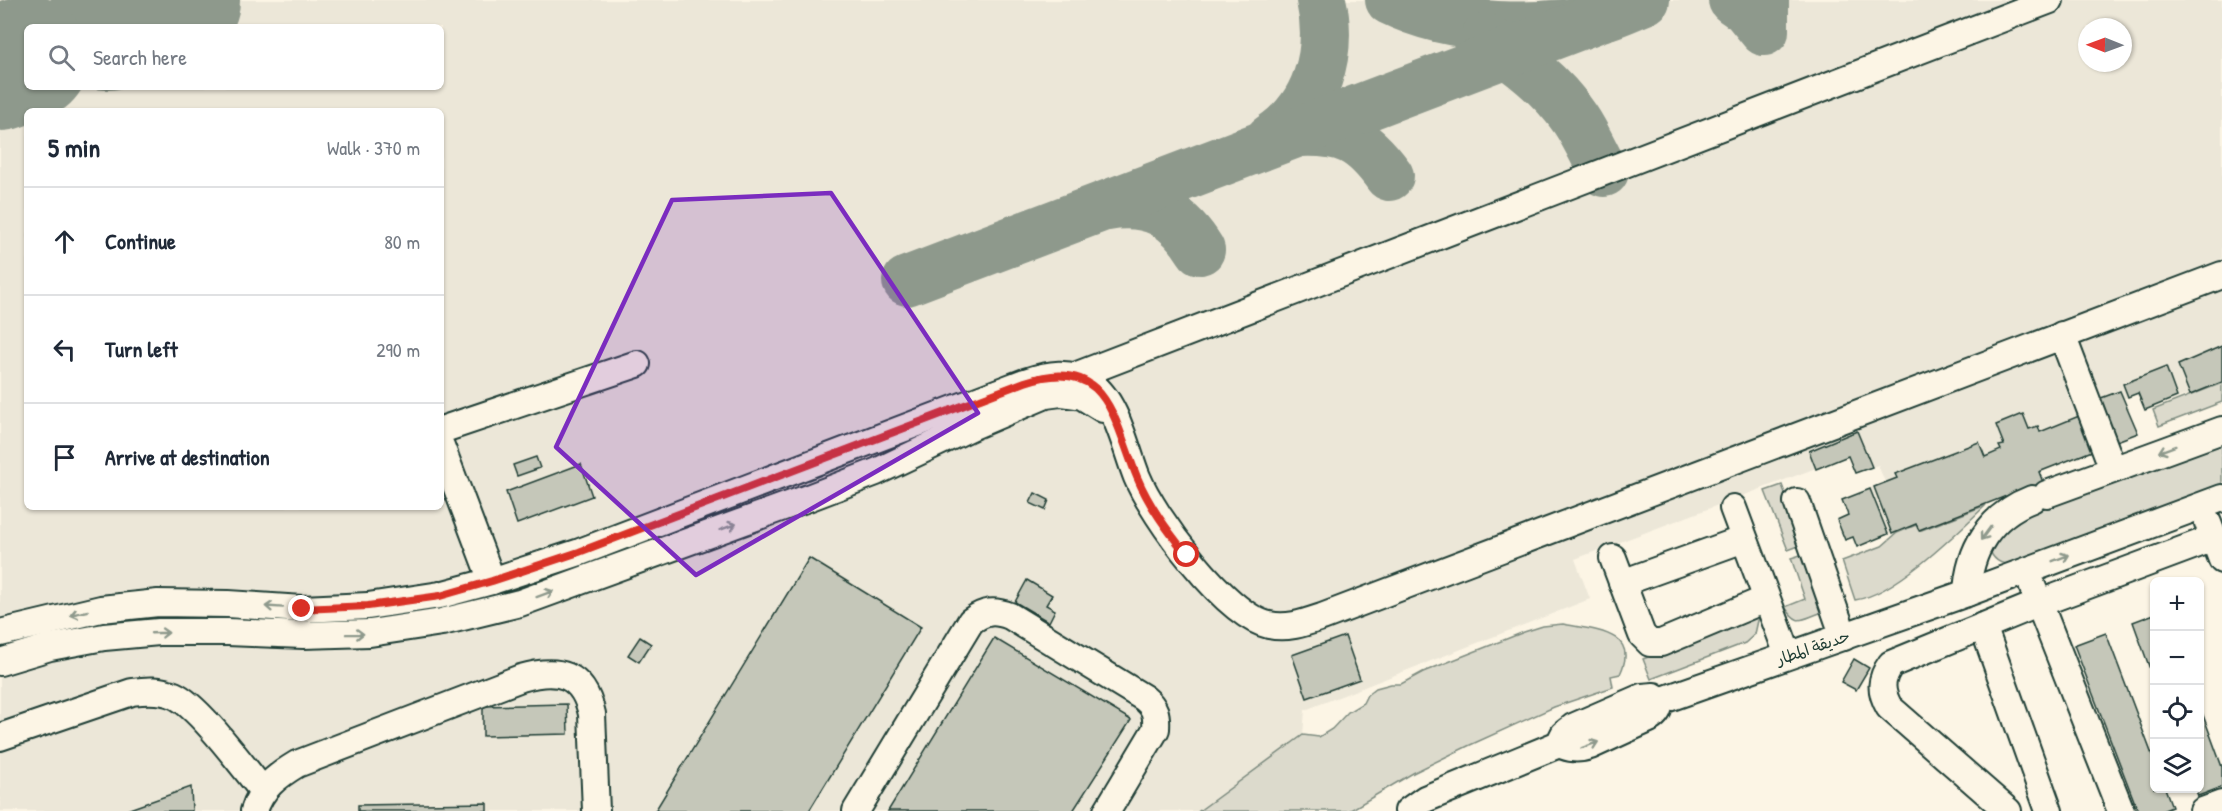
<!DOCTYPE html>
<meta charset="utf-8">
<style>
:root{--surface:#fff;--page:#f6f6f7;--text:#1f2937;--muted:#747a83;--line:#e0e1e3}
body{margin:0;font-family:"Patrick Hand","Playpen Sans Arabic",sans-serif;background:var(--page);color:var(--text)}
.controls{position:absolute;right:18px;bottom:18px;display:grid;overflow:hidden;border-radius:9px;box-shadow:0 2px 4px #0004}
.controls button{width:54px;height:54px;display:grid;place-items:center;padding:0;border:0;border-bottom:2px solid var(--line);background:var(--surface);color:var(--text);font:30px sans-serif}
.compass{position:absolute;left:2078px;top:18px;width:54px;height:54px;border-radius:50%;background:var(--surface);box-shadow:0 2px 4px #0004;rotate:271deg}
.stop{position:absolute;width:18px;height:18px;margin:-14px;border:4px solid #d93025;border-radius:50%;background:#fff}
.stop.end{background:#d93025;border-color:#fff;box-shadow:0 2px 6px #0008}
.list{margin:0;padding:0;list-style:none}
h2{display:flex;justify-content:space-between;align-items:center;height:78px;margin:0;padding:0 24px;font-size:26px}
h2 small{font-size:20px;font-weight:400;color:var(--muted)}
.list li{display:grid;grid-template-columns:39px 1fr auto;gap:18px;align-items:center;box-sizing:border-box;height:108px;padding:0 24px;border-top:2px solid var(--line)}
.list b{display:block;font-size:22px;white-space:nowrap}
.list em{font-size:20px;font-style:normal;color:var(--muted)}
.icon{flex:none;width:33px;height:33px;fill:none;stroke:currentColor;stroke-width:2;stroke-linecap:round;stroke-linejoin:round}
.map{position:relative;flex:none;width:2222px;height:811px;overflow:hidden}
.search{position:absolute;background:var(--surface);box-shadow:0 2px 4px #0004;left:24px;top:24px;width:420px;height:66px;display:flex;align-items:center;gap:15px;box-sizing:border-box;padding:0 21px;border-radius:9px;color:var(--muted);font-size:22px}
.panel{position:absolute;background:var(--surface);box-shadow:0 2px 4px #0004;left:24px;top:108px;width:420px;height:402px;border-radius:9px}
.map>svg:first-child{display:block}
.built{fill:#ece7d8;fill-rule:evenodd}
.green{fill:#dcdacc;stroke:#7e8c80;stroke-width:1.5}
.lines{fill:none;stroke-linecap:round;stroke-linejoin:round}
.taxiway{stroke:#8e998c;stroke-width:50}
.runway{stroke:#8e998c;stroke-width:126}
.building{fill:#c5c7b9;stroke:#1f3d34;stroke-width:1.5}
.minor-casing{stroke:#1f3d34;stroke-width:30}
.minor{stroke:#fcf5e5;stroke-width:26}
.oneway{stroke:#8e998c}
.route{stroke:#d93025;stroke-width:8}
.marked{fill:#7b2cbf;fill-opacity:0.2;stroke:#7b2cbf;stroke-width:4.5;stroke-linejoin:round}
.labels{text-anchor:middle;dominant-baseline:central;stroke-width:5;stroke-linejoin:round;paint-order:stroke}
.street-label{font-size:16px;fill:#1f3d34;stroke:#fcf5e5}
</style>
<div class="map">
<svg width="2222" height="811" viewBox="0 0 2222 811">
<rect width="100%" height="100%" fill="#fcf5e5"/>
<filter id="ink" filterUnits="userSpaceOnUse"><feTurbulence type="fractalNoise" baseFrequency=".0167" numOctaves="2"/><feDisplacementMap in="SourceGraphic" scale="12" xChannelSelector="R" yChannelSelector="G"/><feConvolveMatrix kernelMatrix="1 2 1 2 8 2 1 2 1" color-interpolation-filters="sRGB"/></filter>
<g filter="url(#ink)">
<path class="built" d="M0 0H2222V382L2145 410 2138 393 2123 399 2138 433 2039 472 2043 482 1919 530 1916 524 1857 547 1853 537 1845 540 1837 520 1848 515 1842 500 1885 482 1878 465 1855 473 1848 456 1575 559 1590 599 1305 710 1303 735 1199 811H0ZM27 27H441V87H27ZM2087 27H2123V63H2087ZM27 111H441V507H27Z"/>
<g class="green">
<path d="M2222 383V402L2159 426 2153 410Z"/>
<path d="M2212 443H2222V485L2017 564C2003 566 1993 561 1989 548L2002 524Z"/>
<path d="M1782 485 1804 544 1788 550 1765 491Z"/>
<path d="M1986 505C1958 532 1895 595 1855 600L1842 561 1882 546 1897 533 1916 525 1919 531Z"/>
<path d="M1807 553 1822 611 1820 613C1800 620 1798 626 1785 607L1805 599 1791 558Z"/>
<path d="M1759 616 1755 634 1745 643 1651 679 1643 659Z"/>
<path d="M1563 624C1593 630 1641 631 1620 674L1611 676 1613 687 1554 707 1468 746 1413 773 1349 811H1199L1303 735 1319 737 1332 729 1348 712 1363 703 1367 695 1376 688 1391 684H1401L1423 672 1524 632 1543 626Z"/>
</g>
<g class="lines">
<g class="taxiway">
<path d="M1390 0C1451 30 1541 34 1607 15 1620 11 1632 5 1645 0"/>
<path d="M1733 0 1746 9 1764 31V0"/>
<path d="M1485 38C1519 60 1552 85 1575 119 1586 135 1594 154 1604 172"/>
<path d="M1299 132C1344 130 1362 139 1389 176"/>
<path d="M1270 139C1317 109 1333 53 1321 0"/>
<path d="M1107 206C1150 199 1178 214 1200 250"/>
<path d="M907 281 1606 15"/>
</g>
<g class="runway">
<path d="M107 27 177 0"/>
<path d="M0 68 27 58"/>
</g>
</g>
<g class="building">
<path d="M2222 346V382L2190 395 2178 365Z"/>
<path d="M2166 367 2177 397 2145 410 2138 393 2128 397 2123 384Z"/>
<path d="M2120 391 2138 433 2109 444 2093 401Z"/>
<path d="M2023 414 2029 429 2038 426 2040 432 2084 414 2097 449 2039 472 2052 505 2036 511 2027 488 1919 530 1916 524 1892 534 1874 487 1897 478 1895 474 1979 442 1985 457 2001 450 1999 446 2004 445 1996 425Z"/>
<path d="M1857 431 1872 467 1855 473 1848 456 1816 469 1809 451Z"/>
<path d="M536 457 540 468 517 476 513 465Z"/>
<path d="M581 464 592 496 517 524 506 492Z"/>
<path d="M1870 489 1888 534 1857 547 1853 537 1845 540 1837 520 1848 515 1842 500Z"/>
<path d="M1035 493 1049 500 1045 510 1030 503Z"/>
<path d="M809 558 921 627 809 811H655Z"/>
<path d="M1027 580 1052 595 1046 605 1055 610 1049 622 1015 602Z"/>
<path d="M2154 614V680L2133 622Z"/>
<path d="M2106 633 2154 760V788H2165L2172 807 2162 811H2138L2074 645Z"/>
<path d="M1345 636 1360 679 1307 698 1292 655Z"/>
<path d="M640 637 651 644 639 662 628 655Z"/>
<path d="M994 638 1131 720 1073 811H888Z"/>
<path d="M1854 659 1869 668 1856 690 1841 682Z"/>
<path d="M567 704 568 734 483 736V706Z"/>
<path d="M2200 707 2222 767V787L2198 796 2195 788H2200Z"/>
<path d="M191 787 192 811H124Z"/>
<path d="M487 803V811H358V805Z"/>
</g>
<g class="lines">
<defs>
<g id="minor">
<path d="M2062 335 2113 469"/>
<path d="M1075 376 2050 0"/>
<path d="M441 430 637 364"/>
<path d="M441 446 492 581"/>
<path d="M2047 494 2222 430"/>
<path d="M1797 502 1844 637"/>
<path d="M1733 508 1788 655"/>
<path d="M2208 523 2222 560"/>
<path d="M1613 558 1642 635 1650 643H1661L1766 599"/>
<path d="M1622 583 1744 539"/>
<path d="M2033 588 2121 811"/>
<path d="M1967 593C1969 550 1990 515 2032 499"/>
<path d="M1983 626 2049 811"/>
<path d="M0 633 101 609 158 603 228 604 302 609 368 606 440 595 492 581 580 552 1025 382C1048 374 1070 370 1091 384 1116 400 1126 450 1137 477 1153 516 1226 616 1269 625 1287 629 1304 623 1322 617L2222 275"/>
<path d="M0 662 50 647 104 637 159 632H228L303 635 370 633 442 622 520 603 808 498 876 472 973 426 1046 395 1061 393 1082 396 1103 409"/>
<path d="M1660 701 1967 593 2222 498"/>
<path d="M0 737 132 692C146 690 160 689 174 695 199 706 243 767 263 791"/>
<path d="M1559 744C1570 749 1578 750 1590 746L1649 719C1657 714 1659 710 1660 701"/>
<path d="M254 811C261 788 277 776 297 764L521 678C558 667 583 673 592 714L596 811"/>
<path d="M856 811 971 621C985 611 994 610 1010 616L1144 698C1155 707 1157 714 1156 729L1107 811"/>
<path d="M1408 811 1425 799 1559 744 1564 734 1573 727 1642 697 1654 696 1660 701"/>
<path d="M2008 811 1889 707C1880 691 1880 679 1891 664L2040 603 2214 538"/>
<path d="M2203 811 2222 804"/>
</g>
</defs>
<use href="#minor" class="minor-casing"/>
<use href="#minor" class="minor"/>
</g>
<defs><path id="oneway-shaft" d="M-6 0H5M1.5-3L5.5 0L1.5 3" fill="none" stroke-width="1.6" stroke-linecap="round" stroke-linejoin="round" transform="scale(1.5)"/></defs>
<g class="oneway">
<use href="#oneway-shaft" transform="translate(2167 449) rotate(160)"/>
<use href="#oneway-shaft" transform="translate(728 527) rotate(-20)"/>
<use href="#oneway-shaft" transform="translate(1986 533) rotate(126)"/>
<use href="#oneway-shaft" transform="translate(2061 558) rotate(-21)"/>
<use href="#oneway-shaft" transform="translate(545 594) rotate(-20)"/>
<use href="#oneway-shaft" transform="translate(274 607) rotate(-176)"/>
<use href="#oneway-shaft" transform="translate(79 613) rotate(167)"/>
<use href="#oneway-shaft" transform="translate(160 633) rotate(-2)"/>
<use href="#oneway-shaft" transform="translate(355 634) rotate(-1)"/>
<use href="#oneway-shaft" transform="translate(1590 745) rotate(-20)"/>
</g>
</g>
<g class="lines" filter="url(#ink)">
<path class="route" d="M302 609 368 606 440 596 492 581 579 552 1025 382C1108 354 1113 419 1137 477 1149 506 1168 531 1187 555"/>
</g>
<path class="marked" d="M831 193 978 413 696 575 556 447 672 200Z"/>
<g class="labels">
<g class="street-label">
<text transform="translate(1813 647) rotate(-19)">حديقة المطار</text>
</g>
</g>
</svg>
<div class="controls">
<button>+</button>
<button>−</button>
<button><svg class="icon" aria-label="locate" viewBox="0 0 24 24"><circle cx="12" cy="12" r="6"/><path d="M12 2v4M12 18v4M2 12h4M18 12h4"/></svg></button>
<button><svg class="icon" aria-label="layers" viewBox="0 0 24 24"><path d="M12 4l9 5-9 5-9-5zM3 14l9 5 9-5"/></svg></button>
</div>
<svg class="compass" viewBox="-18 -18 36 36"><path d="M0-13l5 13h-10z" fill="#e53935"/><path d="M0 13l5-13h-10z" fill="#747a83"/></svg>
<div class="stop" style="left:1187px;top:555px"></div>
<div class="stop end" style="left:302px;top:609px"></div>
<div class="search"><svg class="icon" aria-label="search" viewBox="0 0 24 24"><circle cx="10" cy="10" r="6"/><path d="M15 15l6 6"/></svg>Search here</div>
<section class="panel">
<h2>5 min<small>Walk · 370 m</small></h2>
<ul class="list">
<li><svg class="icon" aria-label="ahead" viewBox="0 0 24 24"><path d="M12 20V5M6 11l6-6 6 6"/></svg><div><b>Continue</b></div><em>80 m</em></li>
<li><svg class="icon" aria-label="left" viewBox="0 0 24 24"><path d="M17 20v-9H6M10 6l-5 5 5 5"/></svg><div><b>Turn left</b></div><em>290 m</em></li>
<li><svg class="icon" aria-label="arrive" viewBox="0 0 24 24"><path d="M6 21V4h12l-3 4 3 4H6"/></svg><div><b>Arrive at destination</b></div></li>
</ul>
</section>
</div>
